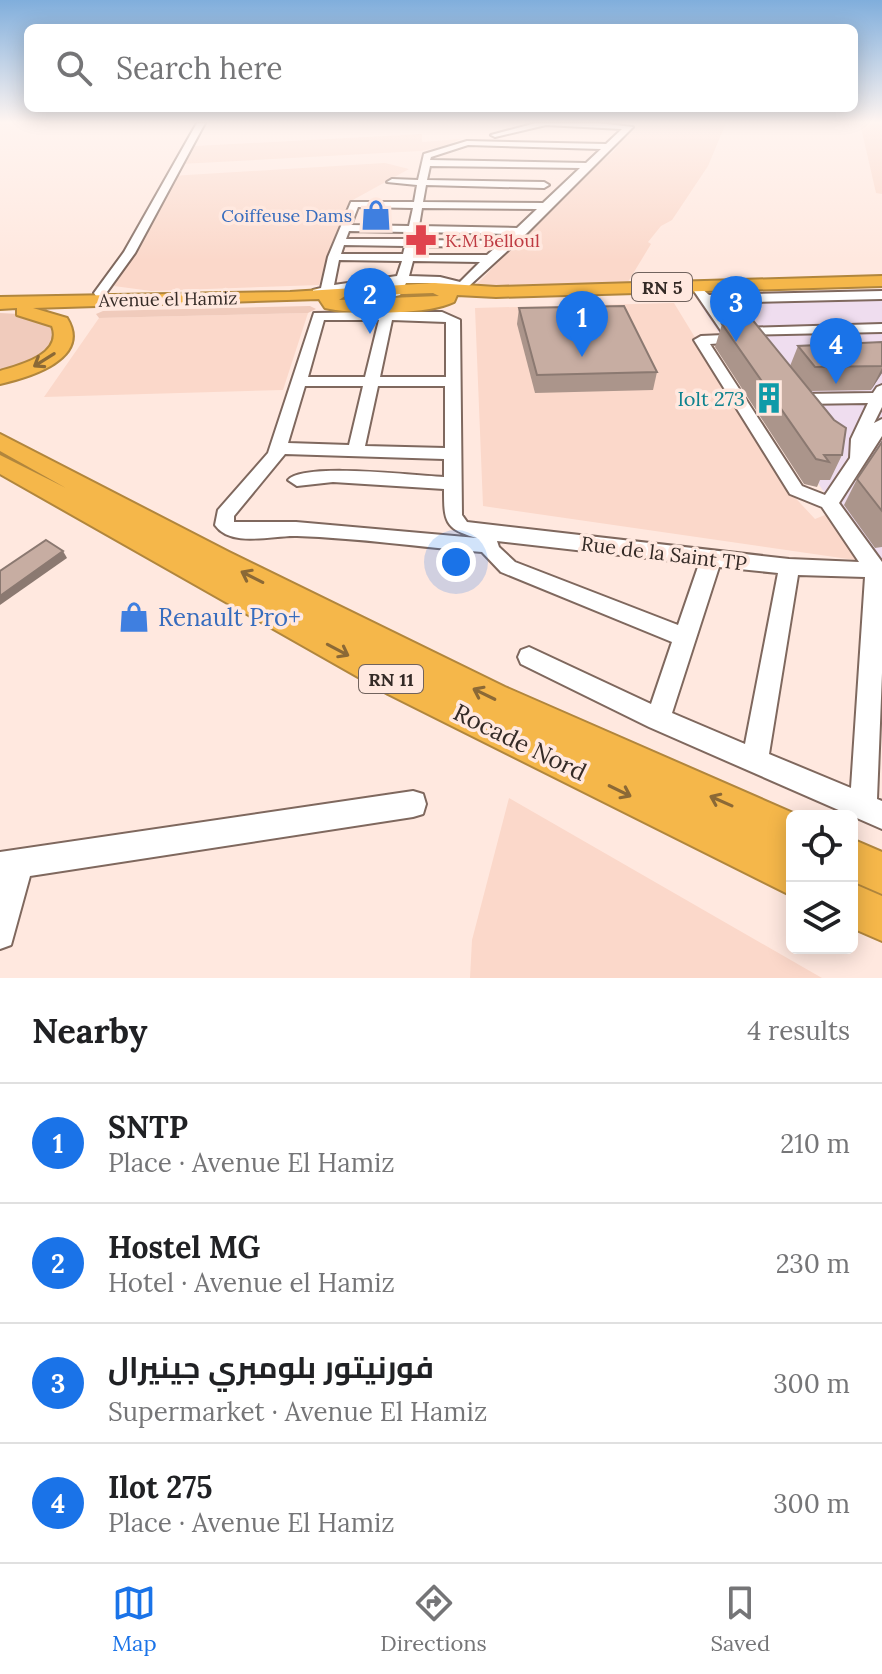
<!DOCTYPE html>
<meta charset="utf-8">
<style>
:root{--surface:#fff;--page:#f6f6f6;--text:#202124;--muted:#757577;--line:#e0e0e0;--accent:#1a73e8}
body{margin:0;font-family:Lora,Cairo,serif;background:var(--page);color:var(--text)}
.controls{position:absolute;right:24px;bottom:24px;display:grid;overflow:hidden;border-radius:12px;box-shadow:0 4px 20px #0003}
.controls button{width:72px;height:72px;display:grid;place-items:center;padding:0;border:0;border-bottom:2px solid var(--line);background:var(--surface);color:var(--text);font:40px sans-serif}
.you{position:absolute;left:456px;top:562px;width:28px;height:28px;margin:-20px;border:6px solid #fff;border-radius:50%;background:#1a73e8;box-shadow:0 0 0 12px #1a73e833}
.badge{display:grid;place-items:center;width:52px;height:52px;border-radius:50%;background:var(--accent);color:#fff;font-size:26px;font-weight:700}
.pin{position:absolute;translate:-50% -66px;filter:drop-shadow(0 2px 4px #0008)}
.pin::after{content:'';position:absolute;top:42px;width:28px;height:24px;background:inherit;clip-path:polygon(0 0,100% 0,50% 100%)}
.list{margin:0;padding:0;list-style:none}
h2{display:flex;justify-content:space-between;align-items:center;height:104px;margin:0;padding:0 32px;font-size:34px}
h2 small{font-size:26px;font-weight:400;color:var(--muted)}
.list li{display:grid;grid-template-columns:52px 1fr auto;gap:24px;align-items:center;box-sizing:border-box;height:120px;padding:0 32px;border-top:2px solid var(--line)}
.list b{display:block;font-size:30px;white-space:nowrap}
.list p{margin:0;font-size:26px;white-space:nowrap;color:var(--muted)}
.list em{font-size:26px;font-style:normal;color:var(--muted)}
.icon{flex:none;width:44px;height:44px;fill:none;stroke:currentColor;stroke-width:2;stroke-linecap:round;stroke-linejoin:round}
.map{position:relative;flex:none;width:882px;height:978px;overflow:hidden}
.search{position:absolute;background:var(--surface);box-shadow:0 4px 20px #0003;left:24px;right:24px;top:24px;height:88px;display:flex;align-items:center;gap:20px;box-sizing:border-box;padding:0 28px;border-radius:12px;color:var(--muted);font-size:30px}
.sheet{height:584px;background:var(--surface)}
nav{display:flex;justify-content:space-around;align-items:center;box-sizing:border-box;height:112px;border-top:2px solid var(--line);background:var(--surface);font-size:22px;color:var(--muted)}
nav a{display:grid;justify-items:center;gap:4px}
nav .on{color:var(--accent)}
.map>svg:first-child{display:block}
.commercial{fill:#efddef}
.built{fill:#fbd8ca}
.green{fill:#f0cbbc}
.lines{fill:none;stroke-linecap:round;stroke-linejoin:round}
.minor-casing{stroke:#7f685e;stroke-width:4}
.highway-casing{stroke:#b1863d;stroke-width:4}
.minor{fill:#fff;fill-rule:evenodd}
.highway{fill:#f5b74a;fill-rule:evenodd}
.wall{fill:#ab958b}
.shaded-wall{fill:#8b7971}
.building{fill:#c7ada2;stroke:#8b7971;stroke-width:2}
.oneway{stroke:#8b6936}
.labels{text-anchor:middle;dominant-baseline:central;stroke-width:7;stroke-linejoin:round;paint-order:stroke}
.far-shop-label{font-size:18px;fill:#366cbe;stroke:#ffe8df;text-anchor:end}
.far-health-label{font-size:18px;fill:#be3a42;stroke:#ffe8df;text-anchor:start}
.shield{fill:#ffe8df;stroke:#71635e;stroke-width:2}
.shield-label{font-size:18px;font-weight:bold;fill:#342a26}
.far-street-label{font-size:18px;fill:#342a26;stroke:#ffe8df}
.culture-label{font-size:20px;fill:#0d838f;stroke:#ffe8df;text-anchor:end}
.street-label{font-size:20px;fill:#342a26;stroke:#ffe8df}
.near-shop-label{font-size:24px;fill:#366cbe;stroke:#ffe8df;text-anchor:start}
.near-street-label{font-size:24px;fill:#342a26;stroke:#ffe8df}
</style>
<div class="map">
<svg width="882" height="978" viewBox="0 0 882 978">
<rect width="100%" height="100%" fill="#ffe8df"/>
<path class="commercial" d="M882 298V568L876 571 700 304Z"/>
<g class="built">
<path d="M635 123H726L708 166 672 220 661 226 648 242 651 244 628 282 475 286 580 178 613 152Z"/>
<path d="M860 123H882V194L876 193Z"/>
<path d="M422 134V142L461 139 443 147 420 151 180 164 189 148 195 146Z"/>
<path d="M385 163 409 169 351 201 319 285 151 291 114 286 171 176Z"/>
<path d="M674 303 788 490 815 519 825 515 862 561 483 506 475 308Z"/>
<path d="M308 313 283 390 44 397 99 318Z"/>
<path d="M509 798 822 978H470L472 940Z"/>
</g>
<g class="green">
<path d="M310 306 316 309 308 313 99 318 96 314 103 311Z"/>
<path d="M0 313 19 314 61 328 50 353 0 375Z"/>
</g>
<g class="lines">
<defs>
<g id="minor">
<path d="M197 123H205L135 253 104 296H96L94 293 124 252Z"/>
<path d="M536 123H597L633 127 527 233 469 286 475 292 473 295C463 295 458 289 448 286 435 282 420 283 406 283L400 295 396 296 390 292 394 284 313 296V290L321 288 328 257 351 202H414L417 185 387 182 392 179 418 180 424 154 467 141 606 144 622 129 546 125 495 137 491 135ZM468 145 601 149 586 163 430 160 431 157ZM430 166 580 168 543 203 423 202 426 185 544 188 549 185 544 182 427 180ZM358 207 413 208 409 226 351 225ZM422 208 537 209 517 228 419 226ZM349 231 408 232 406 239H346ZM418 232 510 234 503 241 417 240ZM344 245 405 246 403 254H341ZM416 246 496 247 487 255H414ZM339 260 402 261 397 276 334 285ZM413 261 480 262 460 282 440 277 409 276Z"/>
<path d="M700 287 709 295 882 291V299L714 303 734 331 740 328 882 324V332L737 335 738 342 710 344 802 486 825 495 850 458 851 439 868 403 800 404 792 399 800 394 873 393 877 387 882 385V407L874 423 882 419V436L839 503 882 562V673L877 799 882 801V829L649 727 521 664 518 657 521 650 529 647 651 704 672 642 501 572 482 552C420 547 358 538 297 536 273 535 231 548 215 525L218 510 268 453 314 313 381 312 383 305H393L394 312H442L460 320 462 515 467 522 789 559 859 562 822 507 790 494 694 340 701 336 724 335 694 291ZM324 320H379L365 377H308ZM392 320 446 322V377H380ZM305 386H363L349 445 288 443ZM378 386H445V448L365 446ZM285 454 444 459V477C417 476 304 462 288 480L297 486 333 482 444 489C444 521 444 529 477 538L296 522H234V516ZM497 541 699 564 678 625 515 562 499 547ZM719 567 778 573 745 744 672 713ZM798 575 865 577 851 788 769 754Z"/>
<path d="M413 791 423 794 426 804 423 814 413 817 30 876 11 945 0 949V852Z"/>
</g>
<g id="highway">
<path d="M882 276V286L496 297 457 295 454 302C427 315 354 315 325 308L319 299 33 308 67 318C92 359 30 377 0 384V371C21 365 63 354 52 326L17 315V308L0 309V297L290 292 434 283 496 287ZM433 293 439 296 339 300 345 296Z"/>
<path d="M0 434 229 552 505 687 800 816H792V896L388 694 0 474V455L66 488 0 451Z"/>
<path d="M852 839 882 852V894L852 881Z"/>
<path d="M852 883 882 896V941L852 928Z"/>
</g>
</defs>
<use href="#minor" class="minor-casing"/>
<use href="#highway" class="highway-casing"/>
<use href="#minor" class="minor"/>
<use href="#highway" class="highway"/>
</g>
<g class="wall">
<path d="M519 308 657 372 653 390 535 393 517 324Z"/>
<path d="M722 324 790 366 798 346 882 342V373L871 390 810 391 842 455 830 480H820L817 487 804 484 715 347Z"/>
<path d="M882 443V547L875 548 844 505 857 479Z"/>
</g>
<g class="shaded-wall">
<path d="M882 368V373L871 390Z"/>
<path d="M63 551 67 558 0 605V596Z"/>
</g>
<g class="building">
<path d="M624 306 657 372 537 375 519 308Z"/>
<path d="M751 318 834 420 846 428 842 455H824L829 462 816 459 722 324 746 322Z"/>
<path d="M882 342V366L815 367 798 346Z"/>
<path d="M882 442V511L857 479Z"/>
<path d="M46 540 63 551 0 596V571Z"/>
</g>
<defs><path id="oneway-shaft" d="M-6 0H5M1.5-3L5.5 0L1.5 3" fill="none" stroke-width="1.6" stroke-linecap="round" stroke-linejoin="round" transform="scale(2)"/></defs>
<g class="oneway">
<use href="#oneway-shaft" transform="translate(44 360) rotate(148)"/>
<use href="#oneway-shaft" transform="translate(252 577) rotate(-153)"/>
<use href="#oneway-shaft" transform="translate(338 650) rotate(28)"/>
<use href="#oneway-shaft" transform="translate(484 694) rotate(-154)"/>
<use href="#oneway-shaft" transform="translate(620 791) rotate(26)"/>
<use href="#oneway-shaft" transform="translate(721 801) rotate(-156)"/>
</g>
<linearGradient id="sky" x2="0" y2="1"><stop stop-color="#80aedc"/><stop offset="0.47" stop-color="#fff5f1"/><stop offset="1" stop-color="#fff5f1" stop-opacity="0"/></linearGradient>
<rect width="882" height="260" fill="url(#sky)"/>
<defs>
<symbol id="shop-bare" viewBox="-9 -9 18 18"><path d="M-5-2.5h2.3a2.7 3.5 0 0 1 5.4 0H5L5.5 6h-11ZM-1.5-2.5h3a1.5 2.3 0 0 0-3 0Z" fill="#3f7fe0" stroke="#ffe8df" stroke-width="2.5" paint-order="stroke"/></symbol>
<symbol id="pharmacy-bare" viewBox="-9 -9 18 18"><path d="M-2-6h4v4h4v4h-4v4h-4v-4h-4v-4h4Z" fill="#e0444e" stroke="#ffe8df" stroke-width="2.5" paint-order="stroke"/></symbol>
<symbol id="building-bare" viewBox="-9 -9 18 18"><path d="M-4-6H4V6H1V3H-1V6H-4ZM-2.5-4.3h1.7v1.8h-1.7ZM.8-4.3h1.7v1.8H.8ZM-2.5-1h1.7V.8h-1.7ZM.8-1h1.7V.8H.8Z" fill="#0f9aa8" stroke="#ffe8df" stroke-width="2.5" paint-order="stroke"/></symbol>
</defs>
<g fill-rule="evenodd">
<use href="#shop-bare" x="354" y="193" width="44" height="44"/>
<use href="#pharmacy-bare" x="399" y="218" width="44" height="44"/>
<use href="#building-bare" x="747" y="376" width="44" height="44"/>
<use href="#shop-bare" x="112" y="595" width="44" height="44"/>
</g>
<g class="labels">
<g class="far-shop-label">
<text x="352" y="215">Coiffeuse Dams</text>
</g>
<g class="far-health-label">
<text x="445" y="240">K.M Belloul</text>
</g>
<g class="shield">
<rect x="632" y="273" width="60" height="28" rx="6"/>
<rect x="359" y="665" width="64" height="28" rx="6"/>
</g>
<g class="shield-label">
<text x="662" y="287">RN 5</text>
<text x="391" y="679">RN 11</text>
</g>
<g class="far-street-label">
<text transform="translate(168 299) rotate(-1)">Avenue el Hamiz</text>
</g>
<g class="culture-label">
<text x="745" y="398">Iolt 273</text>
</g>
<g class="street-label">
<text transform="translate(664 553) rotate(7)">Rue de la Saint TP</text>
</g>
<g class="near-shop-label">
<text x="158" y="617">Renault Pro+</text>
</g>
<g class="near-street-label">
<text transform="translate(520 742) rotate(26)">Rocade Nord</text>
</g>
</g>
</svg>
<div class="controls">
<button><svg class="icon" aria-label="locate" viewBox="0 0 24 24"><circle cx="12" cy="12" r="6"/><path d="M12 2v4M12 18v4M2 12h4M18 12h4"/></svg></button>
<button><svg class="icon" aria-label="layers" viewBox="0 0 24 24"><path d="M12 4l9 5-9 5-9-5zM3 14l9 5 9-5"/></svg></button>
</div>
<div class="you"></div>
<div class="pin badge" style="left:582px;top:357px">1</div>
<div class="pin badge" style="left:370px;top:334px">2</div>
<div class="pin badge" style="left:736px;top:342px">3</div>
<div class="pin badge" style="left:836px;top:384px">4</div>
<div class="search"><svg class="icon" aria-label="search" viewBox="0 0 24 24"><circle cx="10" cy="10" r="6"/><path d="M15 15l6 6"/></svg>Search here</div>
</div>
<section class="sheet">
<h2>Nearby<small>4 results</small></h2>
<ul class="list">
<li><span class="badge">1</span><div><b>SNTP</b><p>Place · Avenue El Hamiz</p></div><em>210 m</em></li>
<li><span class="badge">2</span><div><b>Hostel MG</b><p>Hotel · Avenue el Hamiz</p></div><em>230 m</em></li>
<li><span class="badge">3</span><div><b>فورنيتور بلومبري جينيرال</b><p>Supermarket · Avenue El Hamiz</p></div><em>300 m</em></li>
<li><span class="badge">4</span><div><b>Ilot 275</b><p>Place · Avenue El Hamiz</p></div><em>300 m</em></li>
</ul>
</section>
<nav>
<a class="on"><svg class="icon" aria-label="map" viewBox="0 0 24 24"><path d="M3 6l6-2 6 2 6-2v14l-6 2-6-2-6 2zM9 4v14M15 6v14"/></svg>Map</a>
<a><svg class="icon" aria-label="directions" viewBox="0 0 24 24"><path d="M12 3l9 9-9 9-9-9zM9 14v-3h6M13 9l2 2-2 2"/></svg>Directions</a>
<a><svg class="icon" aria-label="saved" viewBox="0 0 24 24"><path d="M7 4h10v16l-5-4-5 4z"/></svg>Saved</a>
</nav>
